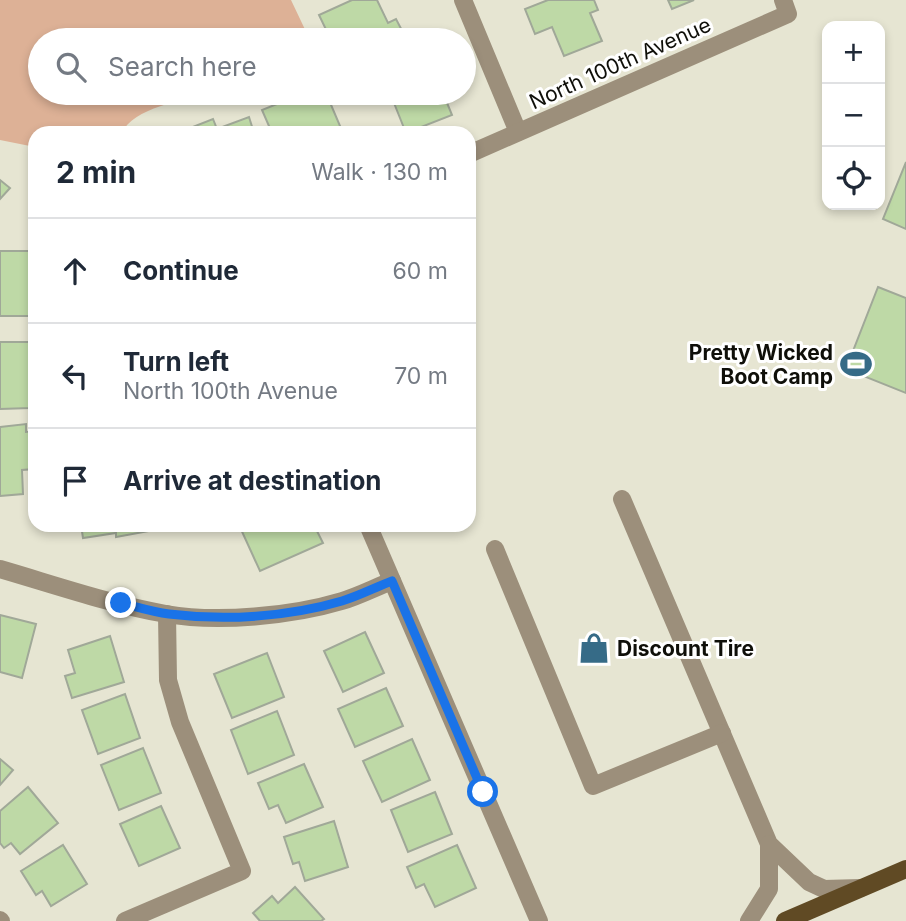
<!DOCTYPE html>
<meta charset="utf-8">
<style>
:root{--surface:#fff;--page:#f6f6f7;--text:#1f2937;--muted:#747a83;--line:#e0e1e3}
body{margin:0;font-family:Inter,sans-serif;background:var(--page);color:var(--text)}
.controls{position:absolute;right:21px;top:21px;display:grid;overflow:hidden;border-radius:14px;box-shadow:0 4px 10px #0003}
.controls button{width:63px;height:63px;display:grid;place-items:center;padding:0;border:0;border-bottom:2px solid var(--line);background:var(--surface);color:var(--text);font:35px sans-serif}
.stop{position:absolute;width:21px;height:21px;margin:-16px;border:5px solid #1a73e8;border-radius:50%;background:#fff}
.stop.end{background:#1a73e8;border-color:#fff;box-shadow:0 2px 7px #0008}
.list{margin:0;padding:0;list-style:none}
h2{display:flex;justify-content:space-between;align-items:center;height:91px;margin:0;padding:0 28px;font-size:30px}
h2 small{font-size:23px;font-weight:400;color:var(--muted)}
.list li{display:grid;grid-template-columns:46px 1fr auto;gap:21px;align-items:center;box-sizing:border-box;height:105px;padding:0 28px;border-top:2px solid var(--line)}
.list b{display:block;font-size:26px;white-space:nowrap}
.list p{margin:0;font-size:23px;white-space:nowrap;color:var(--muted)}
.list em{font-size:23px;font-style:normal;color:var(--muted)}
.icon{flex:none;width:38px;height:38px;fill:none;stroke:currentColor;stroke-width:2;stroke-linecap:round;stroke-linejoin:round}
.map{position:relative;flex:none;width:906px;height:921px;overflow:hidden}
.search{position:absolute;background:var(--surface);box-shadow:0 4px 10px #0003;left:28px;top:28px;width:448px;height:77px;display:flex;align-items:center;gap:18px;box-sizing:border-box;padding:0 24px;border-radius:38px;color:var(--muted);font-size:26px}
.panel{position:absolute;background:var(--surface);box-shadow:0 4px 10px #0003;left:28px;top:126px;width:448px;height:406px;border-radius:21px}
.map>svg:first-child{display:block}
.green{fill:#ddb196}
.building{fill:#bed9a6;stroke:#a0a898;stroke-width:2}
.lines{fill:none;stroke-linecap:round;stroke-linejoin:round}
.minor{stroke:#9c8f7b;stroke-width:18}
.major{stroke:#604a24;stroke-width:18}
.route{stroke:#1a73e8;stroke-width:9}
.labels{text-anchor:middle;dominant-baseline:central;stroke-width:6;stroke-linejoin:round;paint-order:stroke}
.street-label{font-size:21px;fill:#0f0f09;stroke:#fff}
.poi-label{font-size:21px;font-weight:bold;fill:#0f0f09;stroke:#fff;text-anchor:end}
</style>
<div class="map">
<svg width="906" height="921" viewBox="0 0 906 921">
<rect width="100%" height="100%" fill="#e6e5d2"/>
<path class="green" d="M0 0H291L310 40H40V93H209C185 100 132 108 122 133H35V147L0 140Z"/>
<g class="building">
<path d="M352 0H377L388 23 396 19 407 40H331L319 15Z"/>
<path d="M548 0H594L598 10 590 13 602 41 564 56 552 27 535 34 525 9Z"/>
<path d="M668 0H694L672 9Z"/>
<path d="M304 93H326L343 133H272L262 110Z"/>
<path d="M378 93H443L452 115 406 133 392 98 382 102Z"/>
<path d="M249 117 254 133H192L190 128 213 119 217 129Z"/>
<path d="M906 162V229L883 219Z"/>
<path d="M0 180 10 188 0 199Z"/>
<rect x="0" y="251" width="35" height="65"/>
<path d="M878 287 906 298V393L846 369Z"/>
<path d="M0 342H29L30 408 0 409Z"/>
<path d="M26 424V432L35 431V469L22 470 23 494 0 496V427Z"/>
<path d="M81 525H148L149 531 116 537V533L83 538Z"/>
<path d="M239 525H314L323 543 260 571Z"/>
<path d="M0 615 36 624 22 678 0 672Z"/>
<path d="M365 632 384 673 343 692 324 651Z"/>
<path d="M110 636 124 682 72 698 65 676 75 673 68 650Z"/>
<path d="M267 653 284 697 232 718 214 674Z"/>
<path d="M386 688 403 726 355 747 338 709Z"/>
<path d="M125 694 140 738 98 754 82 710Z"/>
<path d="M277 711 294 755 248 774 231 730Z"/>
<path d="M412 739 430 780 382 802 363 761Z"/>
<path d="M143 748 161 793 119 810 101 765Z"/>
<path d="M0 759 13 770 0 785Z"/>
<path d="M304 764 323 807 286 823 278 805 269 809 258 783Z"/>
<path d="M28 787 58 823 20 854 11 843 4 848 0 843V811Z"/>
<path d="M435 792 452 834 408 852 391 810Z"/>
<path d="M161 806 180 848 139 866 120 824Z"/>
<path d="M334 821 348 867 305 881 299 862 293 864 284 837Z"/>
<path d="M63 845 87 884 51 906 42 891 36 895 21 871Z"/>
<path d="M457 845 476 888 435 907 424 884 416 888 407 867Z"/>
<path d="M295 887 324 919 321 921H260L253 913 272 896 278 903Z"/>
</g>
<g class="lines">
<g class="minor">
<path d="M463 0 518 132"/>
<path d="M469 154 788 14 783 0"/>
<path d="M622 499 769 844 809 882 824 889 861 888"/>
<path d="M368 525 539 921"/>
<path d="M495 549 593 786 722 733"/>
<path d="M0 569C55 585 110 604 166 614 218 623 292 616 342 601 359 596 376 587 392 581"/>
<path d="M0 920 1 921"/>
<path d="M125 921 242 871 180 722 168 680 167 614"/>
<path d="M749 921 769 889V844"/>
</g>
<path class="major" d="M785 921 906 869"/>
</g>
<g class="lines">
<path class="route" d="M121 603C137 607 153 612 169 614 225 621 288 617 342 601 359 596 376 587 392 581L483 792"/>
</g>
<defs>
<symbol id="stadium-bare" viewBox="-9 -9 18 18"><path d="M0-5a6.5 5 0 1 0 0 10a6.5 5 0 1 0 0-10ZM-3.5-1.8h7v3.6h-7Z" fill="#366b87" stroke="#fff" stroke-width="2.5" paint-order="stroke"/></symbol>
<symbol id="shop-bare" viewBox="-9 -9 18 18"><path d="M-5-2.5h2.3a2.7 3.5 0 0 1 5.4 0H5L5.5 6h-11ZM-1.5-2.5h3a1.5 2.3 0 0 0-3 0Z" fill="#366b87" stroke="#fff" stroke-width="2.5" paint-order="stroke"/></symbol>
</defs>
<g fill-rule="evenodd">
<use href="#stadium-bare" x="834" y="342" width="44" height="44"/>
<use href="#shop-bare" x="572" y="626" width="44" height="44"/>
</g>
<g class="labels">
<g class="street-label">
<text transform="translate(620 63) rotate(-24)">North 100th Avenue</text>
</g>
<g class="poi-label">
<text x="833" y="352">Pretty Wicked<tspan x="833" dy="24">Boot Camp</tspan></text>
<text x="617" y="648" text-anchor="start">Discount Tire</text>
</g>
</g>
</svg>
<div class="controls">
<button>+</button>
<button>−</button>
<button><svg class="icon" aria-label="locate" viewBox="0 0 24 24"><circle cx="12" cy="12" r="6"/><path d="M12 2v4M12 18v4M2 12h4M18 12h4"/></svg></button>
</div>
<div class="stop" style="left:483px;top:792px"></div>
<div class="stop end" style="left:121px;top:603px"></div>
<div class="search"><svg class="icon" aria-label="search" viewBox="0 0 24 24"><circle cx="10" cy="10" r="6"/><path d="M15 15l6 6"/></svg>Search here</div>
<section class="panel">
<h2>2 min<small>Walk · 130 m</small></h2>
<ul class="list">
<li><svg class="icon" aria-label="ahead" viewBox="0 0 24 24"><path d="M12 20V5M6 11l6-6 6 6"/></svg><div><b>Continue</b></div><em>60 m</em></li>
<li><svg class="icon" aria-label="left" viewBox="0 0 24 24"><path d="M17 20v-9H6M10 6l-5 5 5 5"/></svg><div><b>Turn left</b><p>North 100th Avenue</p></div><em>70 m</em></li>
<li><svg class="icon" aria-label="arrive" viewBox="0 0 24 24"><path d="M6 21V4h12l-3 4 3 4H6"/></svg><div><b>Arrive at destination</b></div></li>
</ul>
</section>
</div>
